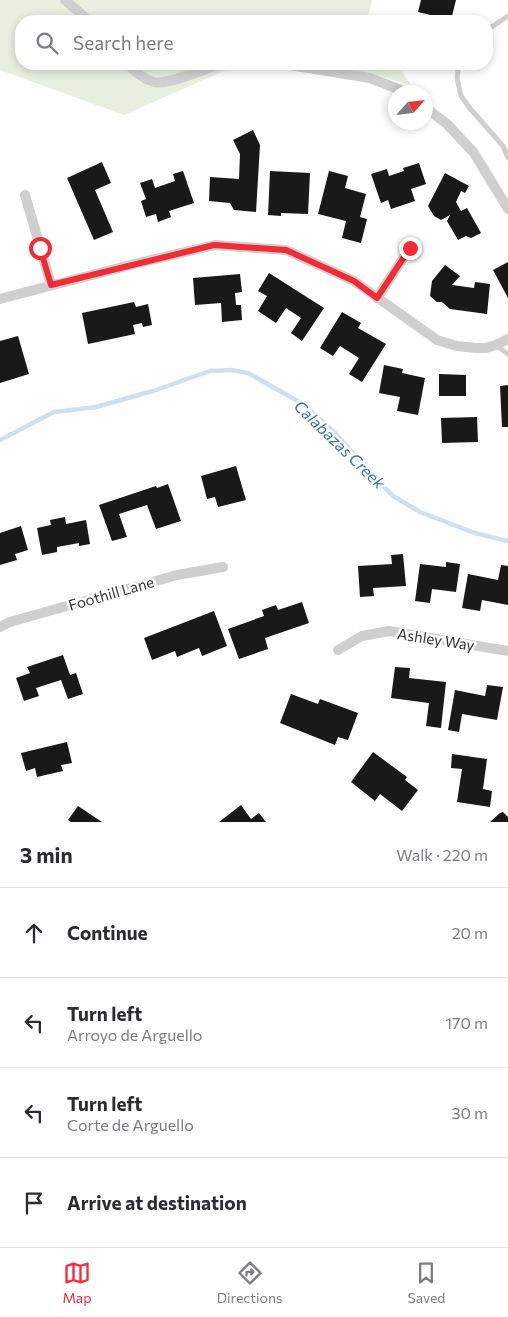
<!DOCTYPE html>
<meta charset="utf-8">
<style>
:root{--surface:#fff;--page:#f7f7f7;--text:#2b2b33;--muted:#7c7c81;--line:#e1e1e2;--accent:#f22b35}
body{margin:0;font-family:Commissioner,sans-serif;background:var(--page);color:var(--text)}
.compass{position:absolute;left:388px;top:85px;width:45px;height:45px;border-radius:50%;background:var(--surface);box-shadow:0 2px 8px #0003;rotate:63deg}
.stop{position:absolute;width:15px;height:15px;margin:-11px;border:4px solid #f22b35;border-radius:50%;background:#fff}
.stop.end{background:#f22b35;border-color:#fff;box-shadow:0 1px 5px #0008}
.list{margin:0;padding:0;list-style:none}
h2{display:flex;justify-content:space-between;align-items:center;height:65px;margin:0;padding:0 20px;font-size:21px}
h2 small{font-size:16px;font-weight:400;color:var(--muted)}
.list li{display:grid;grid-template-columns:32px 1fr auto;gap:15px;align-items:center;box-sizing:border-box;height:90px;padding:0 20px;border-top:1px solid var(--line)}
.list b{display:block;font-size:19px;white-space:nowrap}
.list p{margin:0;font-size:16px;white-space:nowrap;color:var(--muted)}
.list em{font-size:16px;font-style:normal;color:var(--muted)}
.icon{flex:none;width:28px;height:28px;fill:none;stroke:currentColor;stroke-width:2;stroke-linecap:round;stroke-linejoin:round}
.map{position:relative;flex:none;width:508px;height:822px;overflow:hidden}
.search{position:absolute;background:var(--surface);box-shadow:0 2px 8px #0003;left:15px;right:15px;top:15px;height:55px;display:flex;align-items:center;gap:12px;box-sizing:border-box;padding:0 18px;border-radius:20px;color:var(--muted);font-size:19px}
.sheet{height:425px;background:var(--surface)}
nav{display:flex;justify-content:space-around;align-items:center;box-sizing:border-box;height:70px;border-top:1px solid var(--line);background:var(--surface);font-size:14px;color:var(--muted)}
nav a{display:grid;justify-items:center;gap:2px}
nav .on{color:var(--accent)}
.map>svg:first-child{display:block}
.green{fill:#e8efe0}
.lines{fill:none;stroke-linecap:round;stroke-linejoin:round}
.stream{stroke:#cce1f0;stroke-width:4.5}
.building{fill:#191919}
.lane{stroke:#cfcfcf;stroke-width:5}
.street{stroke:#cfcfcf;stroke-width:10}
.route{stroke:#f22b35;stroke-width:6}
.labels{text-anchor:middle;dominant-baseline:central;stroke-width:5;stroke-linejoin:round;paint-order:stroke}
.street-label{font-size:15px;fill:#323232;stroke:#fff}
.water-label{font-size:16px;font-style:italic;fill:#38739c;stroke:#fff}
</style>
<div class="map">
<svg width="508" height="822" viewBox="0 0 508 822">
<rect width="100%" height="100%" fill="#fff"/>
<g class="green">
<path d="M0 0H372L367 21H21V64H240L124 115 0 70Z"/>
<path d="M316 64H396L411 85 369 73Z"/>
</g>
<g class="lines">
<path class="stream" d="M0 440 54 412 96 407 153 391 210 371 231 370 248 373 303 404 337 435 374 477 393 496 420 512 475 533 508 541"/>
</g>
<g class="building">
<path d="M421 0H456L451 20 418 12Z"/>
<path d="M253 130 260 145 256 212 234 210 230 203 209 201 210 177 239 179 240 154 233 140Z"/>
<path d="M102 162 111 183 95 190 113 232 94 240 67 178Z"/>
<path d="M419 163 426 184 411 189 415 201 391 209 388 200 381 203 371 174 387 169 389 176 404 171 403 168Z"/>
<path d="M183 171 194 203 169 211 171 217 158 222 156 214 146 217 141 201 146 199 140 183 152 179 155 188 175 181 173 174Z"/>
<path d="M270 171 310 173 308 214 281 213V216L268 215Z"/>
<path d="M329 171 348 176 345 188 366 194 360 217 367 219 361 243 342 238 346 221 318 214Z"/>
<path d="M445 173 469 186 465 193 461 191 456 202 461 211 467 208 481 233 471 238 466 236 458 240 447 221 450 215 441 220 434 216 428 206Z"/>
<path d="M508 262V298L493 270Z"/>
<path d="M445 265 460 276 452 285 474 288 475 282 490 284 487 314 450 309 442 302H437L430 296 432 281Z"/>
<path d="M269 273 324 308 302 341 291 333 301 318 286 308 276 323 258 311 267 296 258 291Z"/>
<path d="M240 274 242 292 235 293 236 305H241L242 320 222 322 221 303 195 305 193 278Z"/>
<path d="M134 302 136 307 148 304 152 325 143 327 142 323 133 325 135 334 88 344 82 313Z"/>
<path d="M342 312 361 323 358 328 386 344 362 382 349 374 359 358 340 346 333 356 320 348Z"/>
<path d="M18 336 29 374 0 383V341Z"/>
<path d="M384 365 403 369 402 373 425 378 418 415 397 411 400 397 379 393Z"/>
<path d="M439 374 466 375V396H439Z"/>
<path d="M508 385V427H502L500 386Z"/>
<path d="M477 417 478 442 442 443 441 418Z"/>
<path d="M236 466 246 500 218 507 215 497 207 499 201 476Z"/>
<path d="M168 484 181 521 156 529 147 505 119 514 127 537 112 541 99 505 156 486 157 488Z"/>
<path d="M65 517 66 524 86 520 90 544 79 546V543L57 547V552L42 555 37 528 51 525 50 520Z"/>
<path d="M21 526 28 550 15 554 17 560 0 565V533Z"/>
<path d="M403 554 406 586 373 588 374 596 360 597 358 566 392 564 391 555Z"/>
<path d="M446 562 460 564 456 592 432 589 430 603 415 601 420 564 446 567Z"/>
<path d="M501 565 508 566V605L482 600 480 611 462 608 468 574 498 580Z"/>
<path d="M302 602 309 623 265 638 268 649 239 659 228 629 264 616 262 610 276 605 278 610Z"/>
<path d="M214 611 227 646 202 656 199 648 177 657 175 651 152 660 144 638Z"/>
<path d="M63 655 70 675 76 673 83 694 68 699 61 680 36 688 39 696 24 701 16 678 30 673 27 667Z"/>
<path d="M395 667 410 668 409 678 446 682 441 728 426 726 429 703 391 698Z"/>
<path d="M487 685 503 687 497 720 462 714 459 732 448 730 455 690 485 696Z"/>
<path d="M291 694 318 704 320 699 358 713 348 740 338 737 335 745 280 723Z"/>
<path d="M67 742 72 763 61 765 63 771 37 777 35 768 26 771 21 753Z"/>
<path d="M373 752 407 777 405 780 418 790 402 811 380 794 375 801 351 782Z"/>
<path d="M452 754 487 759 483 789 492 791 490 807 457 802 462 769 451 768Z"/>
<path d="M241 805 251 819 259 813 266 822H219Z"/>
<path d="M78 806 102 822H71L68 820Z"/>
<path d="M503 812 508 817V822H490L500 813Z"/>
</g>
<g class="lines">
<g class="lane">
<path d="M487 30 508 16"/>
<path d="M459 64 457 78 461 96 468 106 503 146 508 158"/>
<path d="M497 346 508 354"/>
</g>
<g class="street">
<path d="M65 0 89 21"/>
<path d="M128 64C135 72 143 79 154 82 168 85 205 69 219 64"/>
<path d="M284 64 370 78 406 92"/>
<path d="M426 108 447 124 474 153 508 209"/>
<path d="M25 195 51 285"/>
<path d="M377 298 410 248"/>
<path d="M0 299 138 263 215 245 286 250 354 281 437 340 457 346 476 348H486L496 345 508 339"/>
<path d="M0 627 10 622 177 575 223 567"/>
<path d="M338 650 362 636 389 631 508 651"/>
</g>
</g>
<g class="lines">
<path class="route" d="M40 248 51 285 214 245 286 250 354 281 377 298 410 248"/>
</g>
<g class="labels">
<g class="street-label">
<text transform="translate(111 593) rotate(-16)">Foothill Lane</text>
<text transform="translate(436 639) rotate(9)">Ashley Way</text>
</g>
<g class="water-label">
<text transform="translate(340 444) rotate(44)">Calabazas Creek</text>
</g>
</g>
</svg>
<svg class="compass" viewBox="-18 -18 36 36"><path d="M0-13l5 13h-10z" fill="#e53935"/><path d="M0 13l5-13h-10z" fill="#7c7c81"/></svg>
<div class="stop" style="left:40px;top:248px"></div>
<div class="stop end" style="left:410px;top:248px"></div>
<div class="search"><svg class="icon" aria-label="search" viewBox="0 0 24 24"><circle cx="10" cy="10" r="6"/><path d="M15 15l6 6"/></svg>Search here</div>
</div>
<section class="sheet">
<h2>3 min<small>Walk · 220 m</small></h2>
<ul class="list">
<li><svg class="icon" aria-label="ahead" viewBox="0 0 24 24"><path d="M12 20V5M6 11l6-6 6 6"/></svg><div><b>Continue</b></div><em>20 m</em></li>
<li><svg class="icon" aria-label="left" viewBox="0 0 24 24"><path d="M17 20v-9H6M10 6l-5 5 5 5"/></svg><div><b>Turn left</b><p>Arroyo de Arguello</p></div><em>170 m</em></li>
<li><svg class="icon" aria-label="left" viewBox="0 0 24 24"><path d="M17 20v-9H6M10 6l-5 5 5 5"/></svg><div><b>Turn left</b><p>Corte de Arguello</p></div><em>30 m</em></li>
<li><svg class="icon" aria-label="arrive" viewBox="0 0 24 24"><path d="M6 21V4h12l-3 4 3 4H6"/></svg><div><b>Arrive at destination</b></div></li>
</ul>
</section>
<nav>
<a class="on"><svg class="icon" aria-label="map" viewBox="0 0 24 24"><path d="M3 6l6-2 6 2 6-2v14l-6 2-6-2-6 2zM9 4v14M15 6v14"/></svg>Map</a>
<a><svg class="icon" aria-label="directions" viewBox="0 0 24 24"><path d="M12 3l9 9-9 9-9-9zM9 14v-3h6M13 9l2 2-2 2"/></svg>Directions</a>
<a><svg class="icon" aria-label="saved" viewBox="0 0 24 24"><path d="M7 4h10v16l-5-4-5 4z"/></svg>Saved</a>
</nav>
